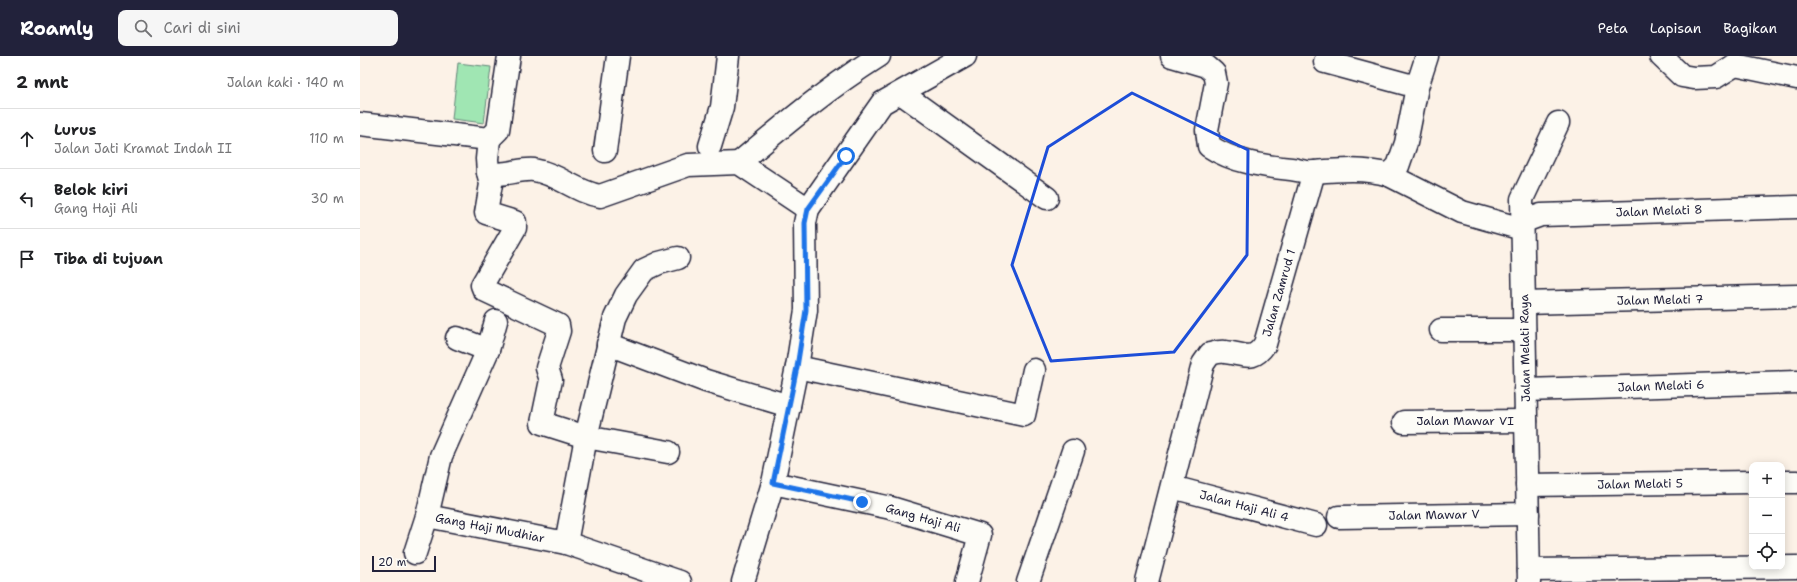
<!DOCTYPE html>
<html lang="id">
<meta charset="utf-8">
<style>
:root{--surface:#fff;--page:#f6f6f6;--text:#202124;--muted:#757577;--line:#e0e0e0;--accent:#22223b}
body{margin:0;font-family:"Shantell Sans",sans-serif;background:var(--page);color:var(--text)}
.controls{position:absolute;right:12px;bottom:12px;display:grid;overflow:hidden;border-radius:8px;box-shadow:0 2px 10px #0003}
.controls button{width:36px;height:36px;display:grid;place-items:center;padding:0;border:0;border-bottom:1px solid var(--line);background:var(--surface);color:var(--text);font:20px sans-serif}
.scale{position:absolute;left:12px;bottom:10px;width:64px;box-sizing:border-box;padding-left:4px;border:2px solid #22223b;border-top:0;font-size:11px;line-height:14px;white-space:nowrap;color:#22223b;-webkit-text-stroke:3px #fdfcf7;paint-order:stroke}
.stop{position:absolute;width:12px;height:12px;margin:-9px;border:3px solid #1a73e8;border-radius:50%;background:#fff}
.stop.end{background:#1a73e8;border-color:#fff;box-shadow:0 1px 4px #0008}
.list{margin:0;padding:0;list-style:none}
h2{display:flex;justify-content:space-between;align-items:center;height:52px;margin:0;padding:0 16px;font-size:17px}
h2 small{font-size:13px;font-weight:400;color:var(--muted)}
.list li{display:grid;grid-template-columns:26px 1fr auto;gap:12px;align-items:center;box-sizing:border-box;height:60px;padding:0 16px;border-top:1px solid var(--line)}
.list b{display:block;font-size:15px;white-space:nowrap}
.list p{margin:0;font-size:13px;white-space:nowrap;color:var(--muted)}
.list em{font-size:13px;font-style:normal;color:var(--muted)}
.icon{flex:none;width:22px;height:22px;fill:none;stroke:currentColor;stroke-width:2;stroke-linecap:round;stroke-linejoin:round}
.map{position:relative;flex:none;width:1437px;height:526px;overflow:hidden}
header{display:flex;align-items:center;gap:24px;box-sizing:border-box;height:56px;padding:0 20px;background:var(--accent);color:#fff}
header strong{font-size:19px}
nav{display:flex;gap:22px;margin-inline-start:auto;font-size:14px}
.search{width:280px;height:36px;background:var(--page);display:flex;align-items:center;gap:10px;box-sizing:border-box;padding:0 14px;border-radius:8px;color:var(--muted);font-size:15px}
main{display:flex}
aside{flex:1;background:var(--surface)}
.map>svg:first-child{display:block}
.green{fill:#a0e6b3;stroke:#618477}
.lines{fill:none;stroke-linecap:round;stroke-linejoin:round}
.minor-casing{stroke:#22223b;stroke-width:25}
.minor{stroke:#fdfcf7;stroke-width:22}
.route{stroke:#1a73e8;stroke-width:5}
.marked{fill:none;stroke:#1d4ed8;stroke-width:3;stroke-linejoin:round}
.labels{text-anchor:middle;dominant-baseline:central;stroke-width:4;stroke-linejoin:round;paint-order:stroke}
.street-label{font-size:12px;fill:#22223b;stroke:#fdfcf7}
</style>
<header>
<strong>Roamly</strong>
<div class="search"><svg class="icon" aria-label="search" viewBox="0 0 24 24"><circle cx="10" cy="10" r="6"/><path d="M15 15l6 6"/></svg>Cari di sini</div>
<nav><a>Peta</a><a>Lapisan</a><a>Bagikan</a></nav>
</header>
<main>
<aside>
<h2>2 mnt<small>Jalan kaki · 140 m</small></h2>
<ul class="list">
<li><svg class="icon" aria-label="ahead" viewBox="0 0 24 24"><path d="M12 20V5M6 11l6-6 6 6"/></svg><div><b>Lurus</b><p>Jalan Jati Kramat Indah II</p></div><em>110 m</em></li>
<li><svg class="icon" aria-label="left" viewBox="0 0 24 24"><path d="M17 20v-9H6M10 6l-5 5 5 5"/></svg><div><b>Belok kiri</b><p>Gang Haji Ali</p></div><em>30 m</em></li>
<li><svg class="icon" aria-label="arrive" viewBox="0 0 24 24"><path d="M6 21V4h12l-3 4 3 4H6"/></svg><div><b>Tiba di tujuan</b></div></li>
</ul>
</aside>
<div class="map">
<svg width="1437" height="526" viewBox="0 0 1437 526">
<rect width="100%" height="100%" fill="#fcf2e7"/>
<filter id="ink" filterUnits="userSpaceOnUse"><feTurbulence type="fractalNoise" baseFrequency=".025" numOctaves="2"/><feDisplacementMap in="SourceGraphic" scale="8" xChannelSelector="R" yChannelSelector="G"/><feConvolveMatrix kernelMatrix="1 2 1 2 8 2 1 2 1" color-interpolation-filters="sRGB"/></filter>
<g filter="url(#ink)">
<path class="green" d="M98 7 131 11 124 67 92 63Z"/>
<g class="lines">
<defs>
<g id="minor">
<path d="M812 0 846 10 854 17 856 27 847 74 849 90C873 106 903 110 931 113 939 114 948 117 955 116 980 114 1005 112 1029 119L1038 110 1046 87 1057 31 1067 0"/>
<path d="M1301 0 1322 20 1334 22 1356 21 1375 9"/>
<path d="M965 6 1057 31"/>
<path d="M1375 9 1437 22"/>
<path d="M541 37 687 142"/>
<path d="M0 68 129 83"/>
<path d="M129 83 127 103 128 116C142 122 159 112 174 114 198 118 216 136 240 140L328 109 379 107 448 153"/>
<path d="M129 83 138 74 149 0"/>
<path d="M350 90 362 51 368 0"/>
<path d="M245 95 258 0"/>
<path d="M379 107C425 68 468 32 519 0"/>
<path d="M128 116 131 128 126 157 155 166V172L122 229 124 234 198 269 199 275 187 312 191 324 182 367 226 381 308 396"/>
<path d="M1029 119 1102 156 1162 173"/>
<path d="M1162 166 1181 159 1437 151"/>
<path d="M1164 247 1437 240"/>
<path d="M136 265 128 294 81 400 67 460 206 487 320 526"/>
<path d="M1081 274H1164"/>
<path d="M97 282 128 294"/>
<path d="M248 288 346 325 429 350"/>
<path d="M437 311 664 359 674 314"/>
<path d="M1165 334 1437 326"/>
<path d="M1044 366 1166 365"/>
<path d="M1422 426H1437"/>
<path d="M413 427 531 452 620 479 607 526"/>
<path d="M1167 429 1392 426"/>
<path d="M812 431 956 469"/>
<path d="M979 461 1168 458"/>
<path d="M206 487 226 381 255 262 266 239 284 214 299 207 318 202"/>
<path d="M55 497 67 460"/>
<path d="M1169 514 1437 511"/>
<path d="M383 526 413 427 437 311 446 254 445 167 448 153 522 47 605 0"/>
<path d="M668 526 713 395"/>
<path d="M787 526 843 308 850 298C854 297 860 295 865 296 885 298 892 307 905 288L954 116"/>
<path d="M1169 526 1162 143 1198 67"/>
</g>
</defs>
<use href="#minor" class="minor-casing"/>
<use href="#minor" class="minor"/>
</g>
</g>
<g class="lines" filter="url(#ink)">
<path class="route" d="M486 100 448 153 445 167 446 254 437 311 413 427 502 446"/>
</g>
<path class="marked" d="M772 37 888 94 887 199 814 296 691 305 652 209 688 91Z"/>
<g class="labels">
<g class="street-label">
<text transform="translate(1299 155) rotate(-2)">Jalan Melati 8</text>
<text transform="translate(919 237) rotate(-74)">Jalan Zamrud 1</text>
<text transform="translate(1300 244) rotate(-1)">Jalan Melati 7</text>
<text transform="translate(1165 292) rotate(-91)">Jalan Melati Raya</text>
<text transform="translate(1301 330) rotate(-2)">Jalan Melati 6</text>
<text x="1105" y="365">Jalan Mawar VI</text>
<text transform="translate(1280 428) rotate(-1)">Jalan Melati 5</text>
<text transform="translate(884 450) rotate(15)">Jalan Haji Ali 4</text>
<text transform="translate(1074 459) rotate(-1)">Jalan Mawar V</text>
<text transform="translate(563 462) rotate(16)">Gang Haji Ali</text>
<text transform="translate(130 472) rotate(11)">Gang Haji Mudhiar</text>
</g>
</g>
</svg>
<div class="controls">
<button>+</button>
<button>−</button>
<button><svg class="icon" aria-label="locate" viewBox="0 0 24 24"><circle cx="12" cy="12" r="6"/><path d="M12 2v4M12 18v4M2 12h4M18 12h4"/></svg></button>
</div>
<div class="scale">20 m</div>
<div class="stop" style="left:486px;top:100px"></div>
<div class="stop end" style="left:502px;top:446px"></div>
</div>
</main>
